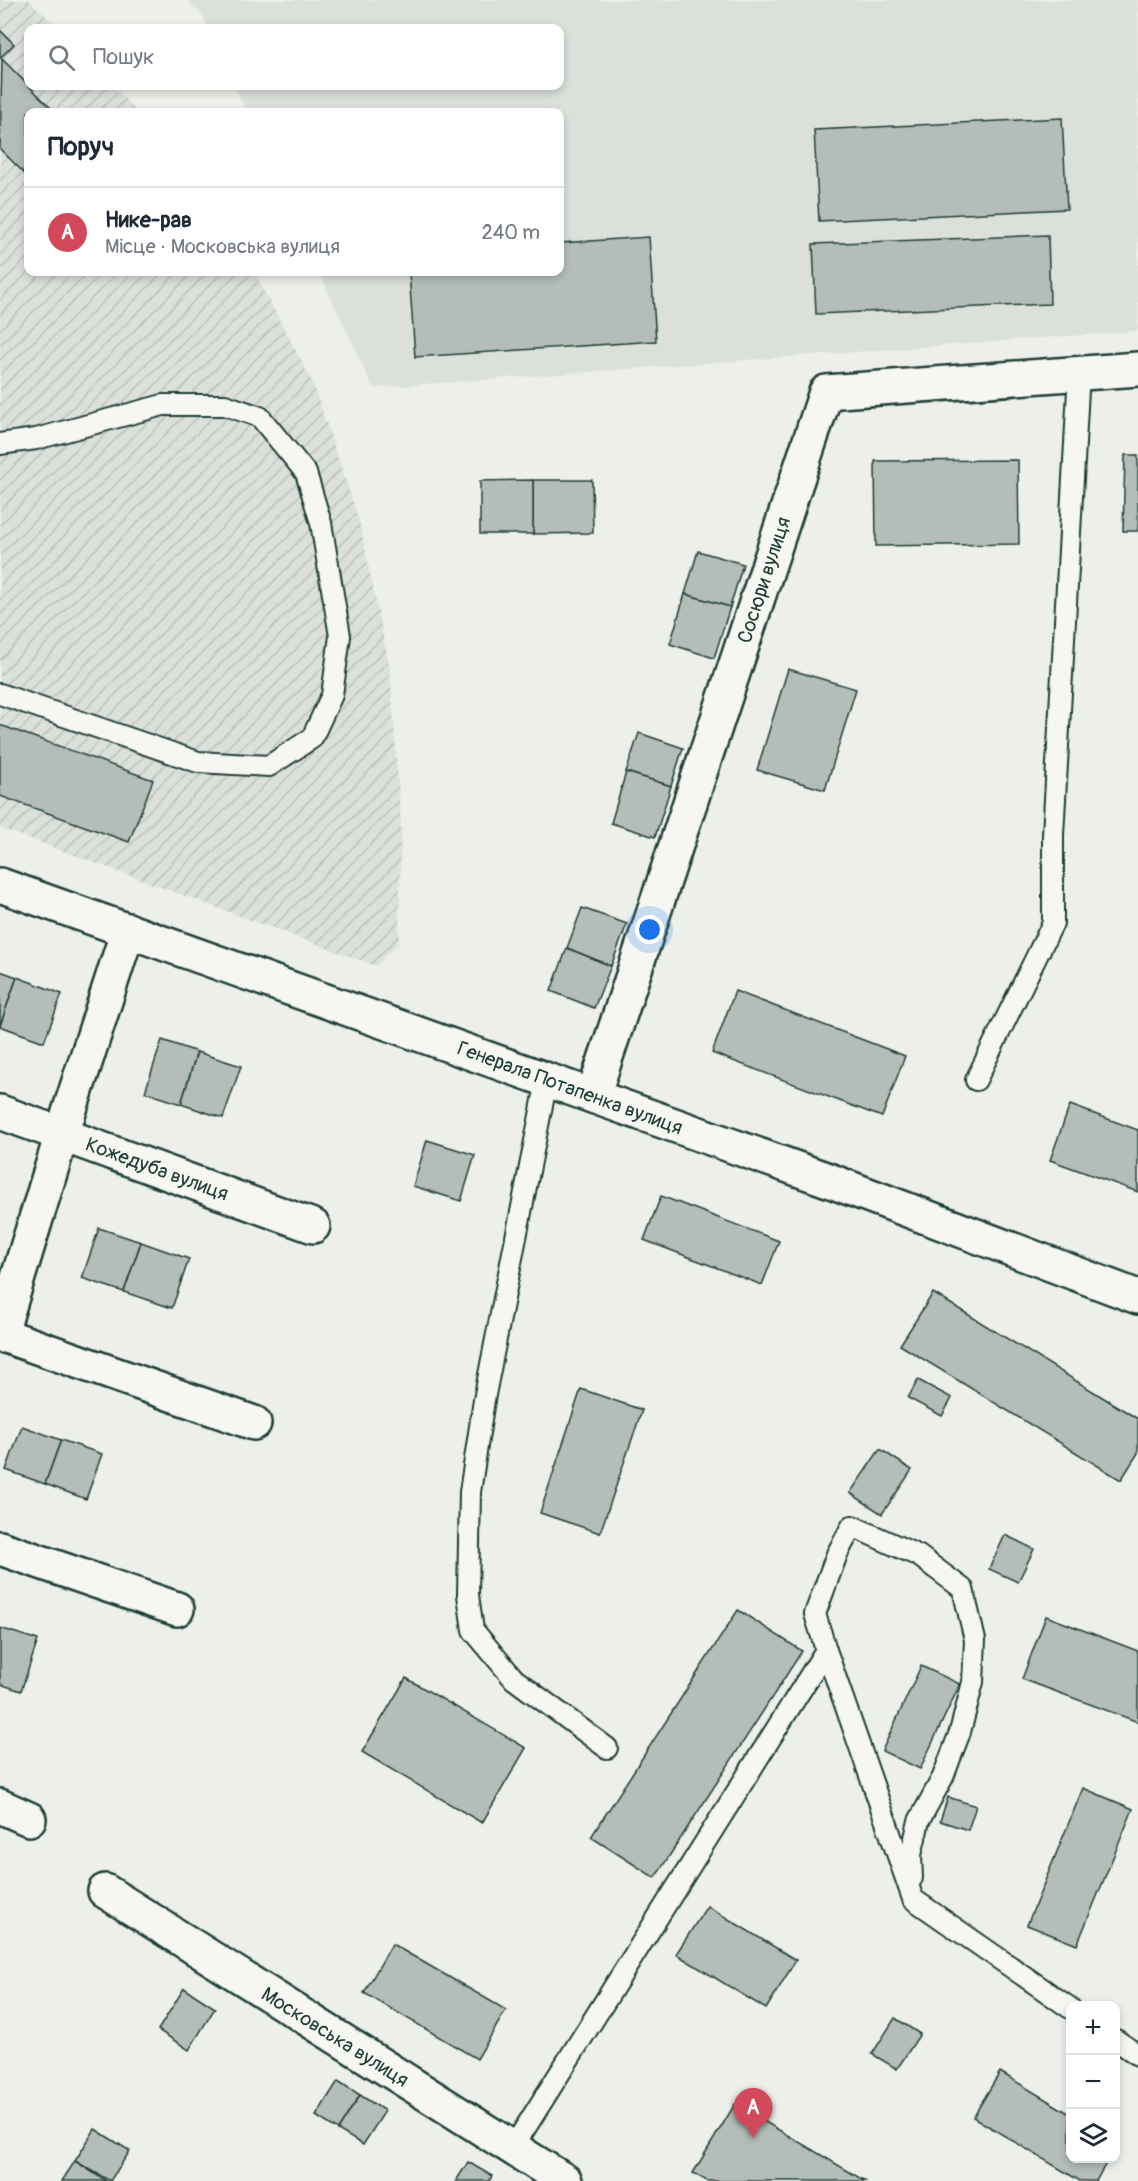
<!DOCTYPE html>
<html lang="uk">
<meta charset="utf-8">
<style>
:root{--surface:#fff;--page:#f2f2f3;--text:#1f2937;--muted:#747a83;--line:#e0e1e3;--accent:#d1495b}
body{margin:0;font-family:Pangolin,sans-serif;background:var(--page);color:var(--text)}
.controls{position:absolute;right:18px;bottom:18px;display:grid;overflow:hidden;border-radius:12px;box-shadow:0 3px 9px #0003}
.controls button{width:54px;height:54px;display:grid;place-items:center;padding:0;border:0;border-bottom:2px solid var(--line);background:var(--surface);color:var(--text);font:30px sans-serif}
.you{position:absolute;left:650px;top:930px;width:21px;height:21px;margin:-15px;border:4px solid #fff;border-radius:50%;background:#1a73e8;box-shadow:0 0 0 9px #1a73e833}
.badge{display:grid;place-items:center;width:39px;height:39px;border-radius:50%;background:var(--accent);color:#fff;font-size:20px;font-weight:700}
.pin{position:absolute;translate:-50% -50px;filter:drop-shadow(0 2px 3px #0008)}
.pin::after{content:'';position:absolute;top:32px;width:21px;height:18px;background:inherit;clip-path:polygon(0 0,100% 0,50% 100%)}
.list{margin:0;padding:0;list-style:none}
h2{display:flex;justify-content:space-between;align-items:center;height:78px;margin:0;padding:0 24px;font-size:26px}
h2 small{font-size:20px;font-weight:400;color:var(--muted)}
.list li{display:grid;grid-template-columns:39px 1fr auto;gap:18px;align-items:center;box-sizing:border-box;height:90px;padding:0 24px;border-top:2px solid var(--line)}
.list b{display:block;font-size:22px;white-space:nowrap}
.list p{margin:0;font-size:20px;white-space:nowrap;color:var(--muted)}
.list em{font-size:20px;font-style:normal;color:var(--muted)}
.icon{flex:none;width:33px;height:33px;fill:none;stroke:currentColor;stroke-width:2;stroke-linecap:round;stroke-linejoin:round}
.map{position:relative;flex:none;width:1138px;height:2181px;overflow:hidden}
.search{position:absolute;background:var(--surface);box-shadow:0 3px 9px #0003;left:24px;top:24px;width:540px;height:66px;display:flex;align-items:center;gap:15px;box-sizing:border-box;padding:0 21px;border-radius:12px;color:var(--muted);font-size:22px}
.panel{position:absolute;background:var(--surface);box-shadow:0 3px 9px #0003;left:24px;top:108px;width:540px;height:168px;border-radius:12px}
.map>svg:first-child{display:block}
.built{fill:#dce0db}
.industrial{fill:url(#industrial-furrows)}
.building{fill:#b4bdb8;stroke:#1f3d34;stroke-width:1.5}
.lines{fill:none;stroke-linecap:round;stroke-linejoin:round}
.service-casing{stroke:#1f3d34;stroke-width:24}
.minor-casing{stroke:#1f3d34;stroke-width:38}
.secondary-casing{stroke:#1f3d34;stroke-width:38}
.service{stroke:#f6f6f2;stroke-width:20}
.minor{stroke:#f6f6f2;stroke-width:33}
.secondary{stroke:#f6f6f2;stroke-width:33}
.labels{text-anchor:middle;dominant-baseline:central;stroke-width:5;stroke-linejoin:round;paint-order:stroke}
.street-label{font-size:20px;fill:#1f3d34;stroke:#f6f6f2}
</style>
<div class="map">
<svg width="1138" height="2181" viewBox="0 0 1138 2181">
<defs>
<pattern id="industrial-furrows" width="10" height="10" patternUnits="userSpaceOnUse" patternTransform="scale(1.5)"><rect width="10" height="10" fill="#dce0db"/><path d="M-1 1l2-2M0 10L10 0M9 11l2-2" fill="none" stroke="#bcc1bd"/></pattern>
</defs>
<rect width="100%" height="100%" fill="#edefea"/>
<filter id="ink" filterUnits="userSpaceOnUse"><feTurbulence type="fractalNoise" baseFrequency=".0167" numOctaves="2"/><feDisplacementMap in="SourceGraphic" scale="12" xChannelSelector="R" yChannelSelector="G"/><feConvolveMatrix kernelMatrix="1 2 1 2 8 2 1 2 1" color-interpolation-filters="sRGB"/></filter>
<g filter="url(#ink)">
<path class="built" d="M187 0H1138V331L373 388 319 272H560V112H247L234 86H560V28H208L203 16Z"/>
<path class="industrial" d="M0 0H29L59 28H28V86H113L137 112H28V272H254L312 381 359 520 390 669 401 825 399 942 376 966 0 828Z"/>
<g class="building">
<path d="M0 30 14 44 0 58Z"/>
<path d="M2 59 55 112H28V177L0 149Z"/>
<path d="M1062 118 1067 209 819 221 814 130Z"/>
<path d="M1048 235 1050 304 816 314 813 244Z"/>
<path d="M649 237 656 341 415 357 409 272H560V243Z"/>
<path d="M1125 455H1138V531H1123Z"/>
<path d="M1018 460 1019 544 876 546 875 461Z"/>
<path d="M533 480H592L593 533 533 534Z"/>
<path d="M533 480V534H480V481Z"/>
<path d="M698 551 743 564 730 607 685 594Z"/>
<path d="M685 594 730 607 714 658 670 644Z"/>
<path d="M788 669 856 689 825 790 757 770Z"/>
<path d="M0 725 153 780 129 842 0 796Z"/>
<path d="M639 733 683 748 671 786 626 772Z"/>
<path d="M626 772 671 786 655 837 611 823Z"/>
<path d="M582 908 627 924 611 966 567 948Z"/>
<path d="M567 948 611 966 594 1008 551 991Z"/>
<path d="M0 971 17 977 0 1026Z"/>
<path d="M17 977 62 994 44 1042 0 1026Z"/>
<path d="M735 991 905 1056 882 1117 712 1053Z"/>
<path d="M162 1040 197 1052 181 1104 145 1092Z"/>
<path d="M197 1052 241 1066 223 1118 181 1104Z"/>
<path d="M1070 1105 1138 1130V1192L1050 1160Z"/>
<path d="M427 1140 475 1155 461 1201 413 1186Z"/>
<path d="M661 1196 779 1241 762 1285 644 1240Z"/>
<path d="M99 1228 141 1242 124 1292 82 1278Z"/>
<path d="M141 1242 189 1259 172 1308 124 1292Z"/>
<path d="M933 1293 1138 1419V1453L1121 1480 900 1345Z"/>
<path d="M918 1380 952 1398 942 1416 908 1398Z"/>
<path d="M581 1389 642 1410 600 1533 540 1513Z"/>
<path d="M22 1426 61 1440 45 1484 6 1470Z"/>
<path d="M61 1440 102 1454 86 1499 45 1484Z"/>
<path d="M880 1449 912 1470 882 1514 850 1493Z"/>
<path d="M1005 1535 1034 1549 1018 1582 989 1569Z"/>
<path d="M738 1610 802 1651 655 1878 591 1837Z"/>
<path d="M1046 1616 1138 1651V1722L1022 1679Z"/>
<path d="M0 1628 38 1640 21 1691 0 1684Z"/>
<path d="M921 1666 960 1684 920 1769 882 1751Z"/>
<path d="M406 1678 526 1748 482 1823 362 1752Z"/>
<path d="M1083 1788 1133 1809 1077 1945 1027 1925Z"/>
<path d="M948 1797 976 1806 968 1830 940 1821Z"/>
<path d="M707 1906 796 1960 766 2009 676 1954Z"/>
<path d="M392 1944 506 2010 477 2059 364 1993Z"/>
<path d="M184 1988 215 2008 189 2050 158 2030Z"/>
<path d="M895 2018 920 2034 897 2069 872 2054Z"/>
<path d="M1000 2072 1070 2114V2158H1109L1096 2181H1080L973 2117Z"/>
<path d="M338 2081 360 2095 338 2130 316 2116Z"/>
<path d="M360 2095 385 2111 363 2145 338 2130Z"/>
<path d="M735 2104 865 2181H707L693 2173Z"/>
<path d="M95 2129 130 2151 110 2181 75 2161Z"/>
<path d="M75 2161 106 2181H62Z"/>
<path d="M468 2162 492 2176 489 2181H456Z"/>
</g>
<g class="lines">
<defs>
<g id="service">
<path d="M0 444 36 439 163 405H225L260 417 306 473 321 523 340 636 332 695 312 738 269 766 198 762 0 694"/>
<path d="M547 1080 484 1400 470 1492 468 1595 473 1630 514 1679 607 1748"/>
<path d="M976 1080 1053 923V835L1079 372"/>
<path d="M826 1650 815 1614 837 1554 852 1526 919 1556 963 1589 975 1640 973 1682 960 1732 943 1777 919 1821 911 1855 912 1878"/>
<path d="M1116 2040 1138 2055"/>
<path d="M512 2149 826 1650 913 1899 1070 2008"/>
</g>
<g id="minor">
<path d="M593 1096 826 392 1138 369"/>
<path d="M0 1112 313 1226"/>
<path d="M0 1334 254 1423"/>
<path d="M0 1336 62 1134 128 930"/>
<path d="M0 1548 177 1609"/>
<path d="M0 1806 29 1819"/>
<path d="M105 1891 565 2181"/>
</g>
<path id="secondary" d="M0 885 831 1181 1138 1297"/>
</defs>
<use href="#service" class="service-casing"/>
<use href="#minor" class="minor-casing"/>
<use href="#secondary" class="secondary-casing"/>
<use href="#service" class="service"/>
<use href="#minor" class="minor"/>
<use href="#secondary" class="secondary"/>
</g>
</g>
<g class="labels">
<g class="street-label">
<text transform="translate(764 580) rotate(-72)">Сосюри вулиця</text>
<text transform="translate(570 1088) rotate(20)">Генерала Потапенка вулиця</text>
<text transform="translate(157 1169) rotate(20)">Кожедуба вулиця</text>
<text transform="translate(335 2037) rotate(32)">Московська вулиця</text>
</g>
</g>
</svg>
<div class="controls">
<button>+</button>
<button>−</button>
<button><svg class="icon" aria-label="layers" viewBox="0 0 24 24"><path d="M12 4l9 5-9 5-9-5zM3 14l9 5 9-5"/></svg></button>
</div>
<div class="you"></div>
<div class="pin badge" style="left:753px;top:2138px">A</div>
<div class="search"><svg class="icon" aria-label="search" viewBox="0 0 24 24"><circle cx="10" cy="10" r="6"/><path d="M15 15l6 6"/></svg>Пошук</div>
<section class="panel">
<h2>Поруч<small></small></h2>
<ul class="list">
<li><span class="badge">A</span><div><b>Нике-рав</b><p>Місце · Московська вулиця</p></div><em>240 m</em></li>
</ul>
</section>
</div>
